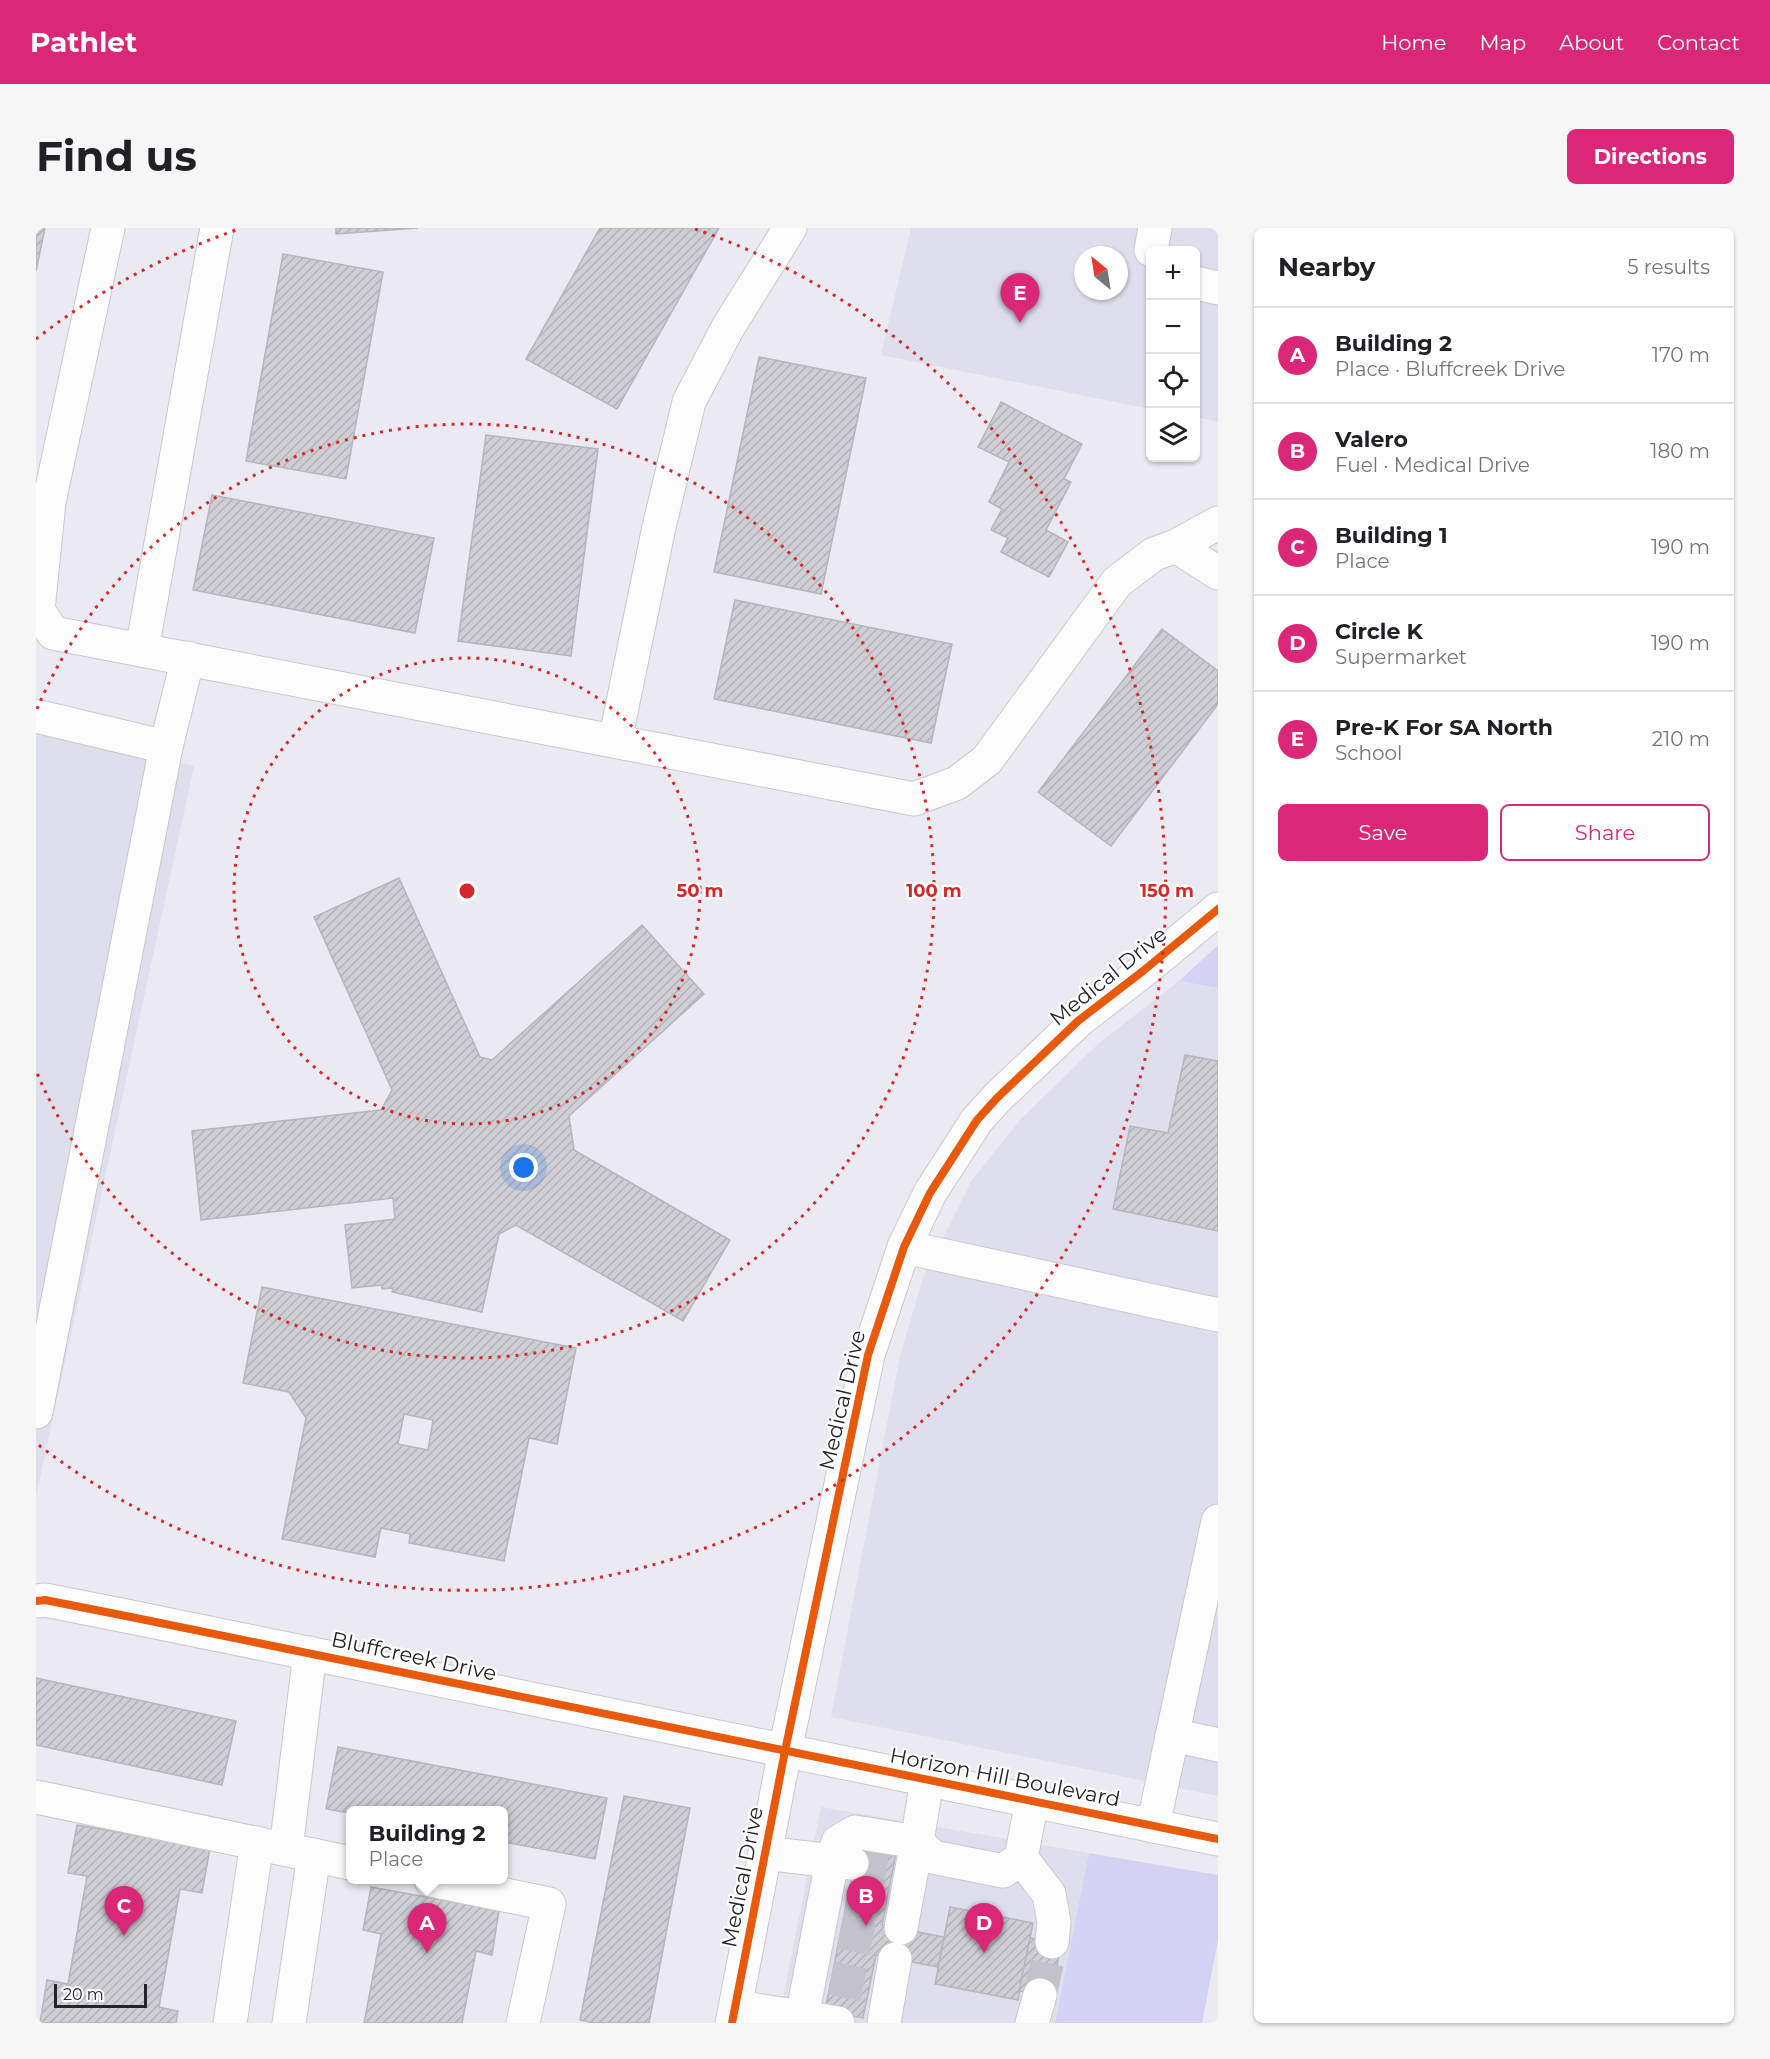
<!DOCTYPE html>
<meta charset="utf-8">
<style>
:root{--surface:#fff;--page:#f6f6f6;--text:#202124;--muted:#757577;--line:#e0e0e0;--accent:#db2777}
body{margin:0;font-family:Montserrat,sans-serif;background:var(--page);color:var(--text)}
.controls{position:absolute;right:18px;top:18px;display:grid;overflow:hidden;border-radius:9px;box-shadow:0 2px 4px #0004}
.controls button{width:54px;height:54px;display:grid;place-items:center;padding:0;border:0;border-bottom:2px solid var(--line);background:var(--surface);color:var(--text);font:30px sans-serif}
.compass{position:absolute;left:1038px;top:18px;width:54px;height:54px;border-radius:50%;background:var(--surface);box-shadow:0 2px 4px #0004;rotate:330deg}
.scale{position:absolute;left:18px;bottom:15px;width:93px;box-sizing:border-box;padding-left:6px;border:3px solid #242428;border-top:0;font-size:16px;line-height:21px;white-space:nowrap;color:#242428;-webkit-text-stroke:4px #fff;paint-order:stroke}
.you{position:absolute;left:488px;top:940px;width:21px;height:21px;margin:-15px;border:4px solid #fff;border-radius:50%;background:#1a73e8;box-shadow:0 0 0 9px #1a73e833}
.badge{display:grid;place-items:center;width:39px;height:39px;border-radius:50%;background:var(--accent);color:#fff;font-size:20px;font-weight:700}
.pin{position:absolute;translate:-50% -50px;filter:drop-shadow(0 2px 3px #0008)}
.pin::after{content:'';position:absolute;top:32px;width:21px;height:18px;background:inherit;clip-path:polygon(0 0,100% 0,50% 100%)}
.popup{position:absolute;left:310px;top:1578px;width:162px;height:78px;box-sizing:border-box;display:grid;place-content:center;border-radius:9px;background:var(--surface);filter:drop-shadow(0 2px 4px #0005);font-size:20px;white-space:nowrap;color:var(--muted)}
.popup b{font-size:22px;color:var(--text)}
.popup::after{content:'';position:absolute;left:50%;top:100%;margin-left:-12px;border:12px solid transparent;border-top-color:var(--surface)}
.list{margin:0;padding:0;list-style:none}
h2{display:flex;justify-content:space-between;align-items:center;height:78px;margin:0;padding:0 24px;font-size:26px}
h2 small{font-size:20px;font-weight:400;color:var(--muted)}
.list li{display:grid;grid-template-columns:39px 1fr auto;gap:18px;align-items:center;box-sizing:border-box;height:96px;padding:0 24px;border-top:2px solid var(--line)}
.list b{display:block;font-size:22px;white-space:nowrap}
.list p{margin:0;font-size:20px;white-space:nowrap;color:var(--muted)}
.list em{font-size:20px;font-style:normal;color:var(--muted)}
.actions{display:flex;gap:12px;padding:18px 24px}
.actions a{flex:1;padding:14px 0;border:2px solid var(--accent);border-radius:9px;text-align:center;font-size:21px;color:var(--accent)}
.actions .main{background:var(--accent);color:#fff}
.icon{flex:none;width:33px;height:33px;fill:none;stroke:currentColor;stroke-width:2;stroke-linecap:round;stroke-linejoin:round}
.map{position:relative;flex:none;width:1182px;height:1795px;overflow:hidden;border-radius:9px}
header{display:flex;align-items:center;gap:36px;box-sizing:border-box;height:84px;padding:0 30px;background:var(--accent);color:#fff}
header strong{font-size:28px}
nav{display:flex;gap:33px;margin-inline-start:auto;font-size:21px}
.intro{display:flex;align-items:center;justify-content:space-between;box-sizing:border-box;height:144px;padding:0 36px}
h1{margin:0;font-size:42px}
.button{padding:15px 27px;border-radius:9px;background:var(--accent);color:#fff;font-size:21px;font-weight:700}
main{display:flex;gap:36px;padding:0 36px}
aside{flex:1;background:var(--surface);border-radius:9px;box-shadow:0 2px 4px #0004}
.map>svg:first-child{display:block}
.built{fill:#dedeec;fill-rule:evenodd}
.green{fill:#d4d2f4}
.building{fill:url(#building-hatch);stroke:#b6b5bb;stroke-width:1.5;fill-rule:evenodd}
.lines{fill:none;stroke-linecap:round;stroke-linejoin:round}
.minor-tunnel{stroke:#c3c2ca;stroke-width:33;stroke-dasharray:33 16;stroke-linecap:butt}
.minor-casing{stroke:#c8c8cd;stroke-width:35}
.minor{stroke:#fcfcfd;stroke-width:33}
.cycleway-casing{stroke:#fff;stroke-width:11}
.cycleway{stroke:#e8590c;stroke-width:8}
.ring{fill:none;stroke:#d62828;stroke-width:3;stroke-dasharray:3 6}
.labels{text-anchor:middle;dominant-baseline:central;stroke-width:4.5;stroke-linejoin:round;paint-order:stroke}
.street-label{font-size:21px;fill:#242428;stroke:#fff}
.centre{fill:#d62828;stroke:#fff;stroke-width:3}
.ring-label{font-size:18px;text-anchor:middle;font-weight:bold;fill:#d62828;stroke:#fff;stroke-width:4.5;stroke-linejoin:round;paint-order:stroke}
</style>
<header>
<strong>Pathlet</strong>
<nav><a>Home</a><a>Map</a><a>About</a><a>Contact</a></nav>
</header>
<div class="intro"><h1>Find us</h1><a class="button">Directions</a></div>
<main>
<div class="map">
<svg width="1182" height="1795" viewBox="0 0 1182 1795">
<defs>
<pattern id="building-hatch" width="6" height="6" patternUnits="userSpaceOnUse" patternTransform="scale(1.5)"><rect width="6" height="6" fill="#ceced4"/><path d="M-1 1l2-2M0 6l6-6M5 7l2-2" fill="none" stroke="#b1b1b6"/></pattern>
</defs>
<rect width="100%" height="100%" fill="#ebeaf2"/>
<g class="built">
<path d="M875 0H1182V194L1160 189V22H1114V181L845 127ZM1047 27H1083V63H1047Z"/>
<path d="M0 505 158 538 0 1268Z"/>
<path d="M1143 753 1182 760V1568L795 1489 864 1128 887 1050 936 952 985 891 1062 816Z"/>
<path d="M785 1579 1053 1625 1019 1795H742Z"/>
</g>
<g class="green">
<path d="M1182 717V760L1143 753Z"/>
<path d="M1053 1625 1182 1647V1712L1166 1795H1019Z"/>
</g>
<g class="building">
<path d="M0 0H9L0 43Z"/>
<path d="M300 0H382L300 6Z"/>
<path d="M564 0H683L581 181 490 131Z"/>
<path d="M247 26 347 44 310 251 210 233Z"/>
<path d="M723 129 830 150 785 366 678 344Z"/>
<path d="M965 174 1046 216 1028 251 1035 254 1010 302 1032 314 1013 349 965 324 972 310 955 302 966 281 953 274 973 234 942 219Z"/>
<path d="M450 207 562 221 535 428 422 413Z"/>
<path d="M176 267 398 310 379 405 157 362Z"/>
<path d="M699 372 916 416 895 515 678 471Z"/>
<path d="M1126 401 1182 443V476L1075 618 1002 564Z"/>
<path d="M363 650 444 829 456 832 606 697 668 766 533 888 538 922 694 1012 647 1093 480 997 463 1006 446 1084 356 1064 357 1060 346 1061V1057L316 1060 309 997 359 991 357 970 165 992 156 903 345 882 356 862 278 689Z"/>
<path d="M1149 827 1182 833V1003L1077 981 1094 898 1132 905Z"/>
<path d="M226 1059 540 1120 521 1216 493 1210 468 1333 373 1315 374 1306 345 1300 339 1329 246 1311 270 1190 253 1164 207 1155ZM368 1186 397 1192 392 1222 362 1216Z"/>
<path d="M0 1450 200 1493 186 1557 0 1517Z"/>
<path d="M302 1519 571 1570 559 1631 468 1614V1582H314V1585L290 1581Z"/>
<path d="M588 1568 654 1580 613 1795H558L544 1792Z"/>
<path d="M41 1597 174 1620 166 1665 144 1661 123 1779 142 1783 140 1795H4L11 1752 32 1756 51 1648 32 1645Z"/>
<path d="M824 1607 862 1614 846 1697 908 1709 902 1739 840 1727 827 1790 789 1783Z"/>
<path d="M335 1659 463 1682 456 1727 440 1723 426 1795H328L345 1706 327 1702Z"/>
<path d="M914 1679 997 1695 982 1772 899 1756Z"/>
<path d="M994 1710 1025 1716 1015 1769 983 1763Z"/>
</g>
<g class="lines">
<g class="minor-tunnel">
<path d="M818 1635 856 1642"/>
<path d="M811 1671 849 1678"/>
<path d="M804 1704 862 1716"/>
<path d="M795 1750 833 1758"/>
<path d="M1004 1767 1016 1714"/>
</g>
<defs>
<g id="minor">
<path d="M72 0 13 274 2 382 17 405 878 571 921 555 951 532 1081 354 1118 326 1140 318 1182 295"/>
<path d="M1115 22 1119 0"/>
<path d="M1160 55 1182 60"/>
<path d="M1140 318 1182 345"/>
<path d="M106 422 181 0"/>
<path d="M0 488 130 519 152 430"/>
<path d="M579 513 623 299 653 174 691 101 754 0"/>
<path d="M868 1019 1182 1087"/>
<path d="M0 1184 130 519"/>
<path d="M0 1373 9 1372 95 1389 1182 1611"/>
<path d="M1136 1507 1182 1517"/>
<path d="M0 1569 314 1635"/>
<path d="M1117 1598 1182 1293"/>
<path d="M881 1614 897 1629 967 1643 985 1630 996 1573"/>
<path d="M250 1621 274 1425"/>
<path d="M985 1630 1013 1666 1018 1694 1016 1714"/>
<path d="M816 1635 796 1633 802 1614 819 1604 881 1614 891 1552"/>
<path d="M395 1652 513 1676 487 1795"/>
<path d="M865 1700 881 1614"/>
<path d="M700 1779 766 1789 796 1633 729 1625"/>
<path d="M766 1789 802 1795"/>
<path d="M194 1795 221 1615"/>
<path d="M253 1795 278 1627"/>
<path d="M696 1795 749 1523 832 1127 868 1019 894 965 941 892 961 870 1042 793 1107 743 1182 681"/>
<path d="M848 1795 859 1731"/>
<path d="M996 1795 1004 1767"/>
</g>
</defs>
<use href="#minor" class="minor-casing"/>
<use href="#minor" class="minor"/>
<defs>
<g id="cycleway">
<path d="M0 1373 9 1372 95 1389 1182 1611"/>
<path d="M696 1795 749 1523 832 1127 868 1019 894 965 941 892 961 870 1042 793 1107 743 1182 681"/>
</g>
</defs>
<use href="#cycleway" class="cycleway-casing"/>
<use href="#cycleway" class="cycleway"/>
</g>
<g class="ring">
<circle cx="431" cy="663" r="233"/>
<path d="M1 481A467 467 0 1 1 1 845"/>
<path d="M0 111A700 700 0 0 1 203 1M659 1A700 700 0 1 1 0 1215"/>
</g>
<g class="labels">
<g class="street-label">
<text transform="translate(1072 748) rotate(-39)">Medical Drive</text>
<text transform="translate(806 1172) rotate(-77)">Medical Drive</text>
<text transform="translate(378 1428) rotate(12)">Bluffcreek Drive</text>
<text transform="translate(969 1549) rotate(11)">Horizon Hill Boulevard</text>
<text transform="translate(706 1649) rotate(-79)">Medical Drive</text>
</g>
</g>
<circle cx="431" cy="663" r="9" class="centre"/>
<g class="ring-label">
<text x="664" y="669">50 m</text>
<text x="898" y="669">100 m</text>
<text x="1131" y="669">150 m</text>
</g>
</svg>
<div class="controls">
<button>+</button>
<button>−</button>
<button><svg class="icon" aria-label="locate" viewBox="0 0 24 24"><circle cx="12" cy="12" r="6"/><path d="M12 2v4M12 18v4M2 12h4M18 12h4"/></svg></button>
<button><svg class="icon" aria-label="layers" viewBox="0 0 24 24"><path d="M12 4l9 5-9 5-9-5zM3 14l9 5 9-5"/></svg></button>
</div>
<svg class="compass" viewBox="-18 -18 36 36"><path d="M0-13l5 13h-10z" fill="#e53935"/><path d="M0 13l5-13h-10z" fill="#757577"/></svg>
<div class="scale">20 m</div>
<div class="you"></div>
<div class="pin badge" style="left:391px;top:1725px">A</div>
<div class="popup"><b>Building 2</b>Place</div>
<div class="pin badge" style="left:830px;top:1698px">B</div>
<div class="pin badge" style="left:88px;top:1708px">C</div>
<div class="pin badge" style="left:948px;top:1725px">D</div>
<div class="pin badge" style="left:984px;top:95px">E</div>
</div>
<aside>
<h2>Nearby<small>5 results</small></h2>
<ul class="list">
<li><span class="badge">A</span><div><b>Building 2</b><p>Place · Bluffcreek Drive</p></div><em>170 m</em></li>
<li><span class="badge">B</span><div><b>Valero</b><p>Fuel · Medical Drive</p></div><em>180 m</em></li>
<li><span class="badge">C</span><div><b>Building 1</b><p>Place</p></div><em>190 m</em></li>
<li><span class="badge">D</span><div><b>Circle K</b><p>Supermarket</p></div><em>190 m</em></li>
<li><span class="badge">E</span><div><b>Pre-K For SA North</b><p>School</p></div><em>210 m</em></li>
</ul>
<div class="actions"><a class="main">Save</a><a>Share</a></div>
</aside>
</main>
